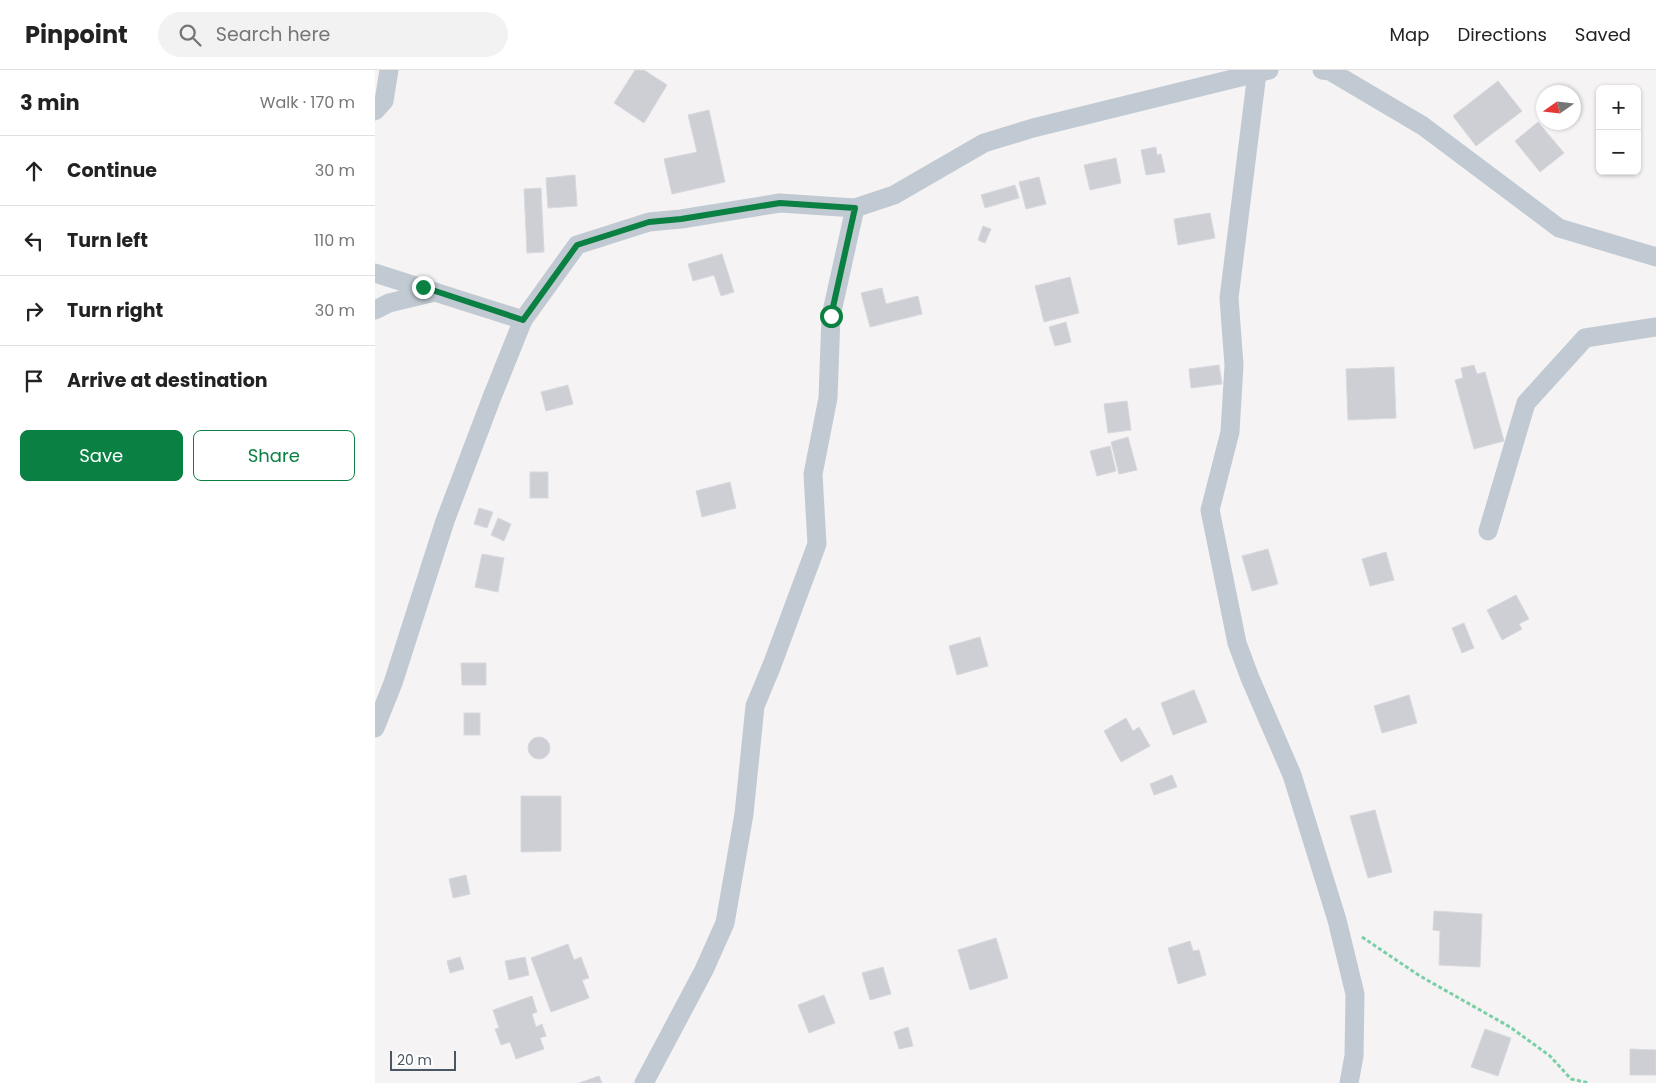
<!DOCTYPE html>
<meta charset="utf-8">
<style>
:root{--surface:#fff;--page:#f2f2f2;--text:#222;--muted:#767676;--line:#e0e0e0;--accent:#0b8043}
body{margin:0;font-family:Poppins,sans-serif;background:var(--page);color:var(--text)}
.controls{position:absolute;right:15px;top:15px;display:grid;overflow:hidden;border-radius:8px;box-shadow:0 1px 4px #0004}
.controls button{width:45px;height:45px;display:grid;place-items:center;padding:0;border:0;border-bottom:1px solid var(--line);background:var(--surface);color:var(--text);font:25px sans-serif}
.compass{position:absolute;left:1161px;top:15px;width:45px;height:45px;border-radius:50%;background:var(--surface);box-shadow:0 1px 4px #0004;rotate:256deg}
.scale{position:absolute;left:15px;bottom:12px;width:66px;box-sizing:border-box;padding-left:5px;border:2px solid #4a5661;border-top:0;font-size:14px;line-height:18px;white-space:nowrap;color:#4a5661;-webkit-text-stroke:4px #fff;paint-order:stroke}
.stop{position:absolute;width:15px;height:15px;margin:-11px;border:4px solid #0b8043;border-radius:50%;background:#fff}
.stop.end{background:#0b8043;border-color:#fff;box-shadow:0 1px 5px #0008}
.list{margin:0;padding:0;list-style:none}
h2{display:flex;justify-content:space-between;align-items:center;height:65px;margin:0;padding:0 20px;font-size:21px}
h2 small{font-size:16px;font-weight:400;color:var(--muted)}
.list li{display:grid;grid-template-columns:32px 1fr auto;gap:15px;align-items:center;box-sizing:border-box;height:70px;padding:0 20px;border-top:1px solid var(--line)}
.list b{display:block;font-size:19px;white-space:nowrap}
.list em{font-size:16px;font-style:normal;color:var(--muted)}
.actions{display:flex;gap:10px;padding:15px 20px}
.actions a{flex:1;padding:11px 0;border:1px solid var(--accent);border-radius:8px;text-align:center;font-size:18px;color:var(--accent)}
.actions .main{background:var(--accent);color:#fff}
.icon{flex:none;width:28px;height:28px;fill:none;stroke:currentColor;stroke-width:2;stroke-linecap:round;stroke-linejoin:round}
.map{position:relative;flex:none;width:1281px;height:1013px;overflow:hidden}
header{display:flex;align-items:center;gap:30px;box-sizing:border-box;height:70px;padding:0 25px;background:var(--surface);border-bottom:1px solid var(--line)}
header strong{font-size:24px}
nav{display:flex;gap:28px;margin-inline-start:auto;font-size:18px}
.search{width:350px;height:45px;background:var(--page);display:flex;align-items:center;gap:12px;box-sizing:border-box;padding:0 18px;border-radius:28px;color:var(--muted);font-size:19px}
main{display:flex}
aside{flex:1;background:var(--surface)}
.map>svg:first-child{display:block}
.building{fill:#cdcfd5;stroke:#d7d9de}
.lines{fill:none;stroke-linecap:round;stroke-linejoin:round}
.path{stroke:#7ad0a6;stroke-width:3;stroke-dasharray:4 2.5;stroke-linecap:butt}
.street{stroke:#c1cad2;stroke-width:19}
.route{stroke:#0b8043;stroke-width:6}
</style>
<header>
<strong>Pinpoint</strong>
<div class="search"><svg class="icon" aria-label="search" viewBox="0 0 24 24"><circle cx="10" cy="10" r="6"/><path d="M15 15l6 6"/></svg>Search here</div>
<nav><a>Map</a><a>Directions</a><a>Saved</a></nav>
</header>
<main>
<aside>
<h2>3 min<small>Walk · 170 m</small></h2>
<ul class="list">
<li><svg class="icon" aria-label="ahead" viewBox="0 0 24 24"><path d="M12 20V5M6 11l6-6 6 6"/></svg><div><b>Continue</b></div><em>30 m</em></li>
<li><svg class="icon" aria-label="left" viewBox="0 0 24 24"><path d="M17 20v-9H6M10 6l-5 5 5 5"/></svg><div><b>Turn left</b></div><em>110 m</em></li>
<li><svg class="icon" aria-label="right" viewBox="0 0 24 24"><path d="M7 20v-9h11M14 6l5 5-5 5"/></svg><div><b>Turn right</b></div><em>30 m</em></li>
<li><svg class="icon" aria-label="arrive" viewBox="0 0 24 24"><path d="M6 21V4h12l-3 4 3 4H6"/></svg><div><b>Arrive at destination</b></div></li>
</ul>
<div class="actions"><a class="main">Save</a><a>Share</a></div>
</aside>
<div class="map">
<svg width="1281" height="1013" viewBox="0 0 1281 1013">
<rect width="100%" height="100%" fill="#f5f3f3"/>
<g class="building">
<path d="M260 0H269L292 15 269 53 239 33Z"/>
<path d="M1123 11 1147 41 1101 76 1078 46Z"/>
<path d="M334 40 350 112 297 124 289 89 322 82 313 45Z"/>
<path d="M1163 52 1189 83 1165 102 1140 71Z"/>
<path d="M781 77 782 85 786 84 790 102 771 105 766 80Z"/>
<path d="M741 88 746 113 715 120 709 95Z"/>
<path d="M200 105 202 136 173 138 171 108Z"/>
<path d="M664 107 671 134 651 139 644 112Z"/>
<path d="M640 115 644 128 610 138 606 125Z"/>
<path d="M166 118 169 182 152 183 149 119Z"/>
<path d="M835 143 840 168 803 175 799 149Z"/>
<path d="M608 156 616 159 610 173 603 170Z"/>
<path d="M347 184 359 222 346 226 339 205 318 211 313 194Z"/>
<path d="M695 207 704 243 669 252 660 216Z"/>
<path d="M507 218 511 234 543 226 547 244 495 257 486 223Z"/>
<path d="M691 252 696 272 680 276 674 257Z"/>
<path d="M844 295 847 314 816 318 814 299Z"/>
<path d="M1099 295 1102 304 1110 302 1129 371 1099 379 1080 310 1088 308 1086 298Z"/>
<path d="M1019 297 1021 348 973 350 971 299Z"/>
<path d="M193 315 198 334 171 341 166 322Z"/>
<path d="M752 331 756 360 733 363 729 334Z"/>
<path d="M753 367 762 400 744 404 736 372Z"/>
<path d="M735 376 741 401 722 406 715 381Z"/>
<rect x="155" y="402" width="18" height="26"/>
<path d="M355 412 361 438 327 447 321 421Z"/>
<path d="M104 438 118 442 112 458 99 454Z"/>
<path d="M123 448 136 454 129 471 116 465Z"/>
<path d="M893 479 903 514 877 521 867 486Z"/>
<path d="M1011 482 1019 510 995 516 987 489Z"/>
<path d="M107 484 129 488 123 522 100 517Z"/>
<path d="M1141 525 1154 549 1144 554 1147 559 1127 570 1112 540Z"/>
<path d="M1089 553 1099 578 1087 583 1077 558Z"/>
<path d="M605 567 613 596 582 605 574 576Z"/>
<path d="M86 593H111V615H87Z"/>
<path d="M819 620 832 652 798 665 786 633Z"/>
<path d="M1034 625 1042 653 1007 663 999 636Z"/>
<rect x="89" y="643" width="16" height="22"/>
<path d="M751 648 758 661 764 657 775 676 746 692 729 661Z"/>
<circle cx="164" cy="678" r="11"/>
<path d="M797 705 802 717 779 725 775 714Z"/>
<path d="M146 726H186V781L146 782Z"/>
<path d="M1000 740 1017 802 993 808 975 746Z"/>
<path d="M91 805 95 824 78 828 74 809Z"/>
<path d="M1059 841 1107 844 1105 897 1064 895 1065 861 1058 860Z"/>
<path d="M621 868 633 908 595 920 583 880Z"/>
<path d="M815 871 818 881 824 880 831 905 803 914 793 878Z"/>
<path d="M193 874 199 890 206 887 214 908 207 910 214 928 176 942 156 888Z"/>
<path d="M85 887 89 899 75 903 72 891Z"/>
<path d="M150 887 154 905 134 910 130 891Z"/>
<path d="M508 897 516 924 495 930 487 903Z"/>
<path d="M449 925 460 953 434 963 423 935Z"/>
<path d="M157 926 162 942 157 944 161 957 167 954 171 966 165 968 169 979 141 989 135 972 126 975 120 959 124 958 118 940Z"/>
<path d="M533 957 538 976 524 979 519 962Z"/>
<path d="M1110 959 1136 968 1123 1006 1096 997Z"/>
<path d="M1255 979 1281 980V1005H1255Z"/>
<path d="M224 1006 227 1013H204Z"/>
</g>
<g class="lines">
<path class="path" d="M987 867 1045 906 1135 957 1175 986 1196 1009 1214 1013"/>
<g class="street">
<path d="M947 0 955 1 1048 56 1184 158 1281 187"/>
<path d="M882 3 854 228 859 295 855 362 835 440 862 573 875 608 917 705 962 850 980 924 979 986 974 1013"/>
<path d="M0 41 9 31 14 0"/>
<path d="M0 203 148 250"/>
<path d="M0 240 14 233 60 222"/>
<path d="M1113 461 1151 333 1210 268 1281 257"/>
<path d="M0 658 18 613 70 451 117 327 148 250 202 175 274 152 306 149 405 133 480 138 519 125 609 73 658 58 894 0"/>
<path d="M269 1013 329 900 350 853 369 744 380 636 397 595 442 474 438 404 453 328 456 246 480 138"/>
</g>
</g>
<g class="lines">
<path class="route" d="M48 217 148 250 202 175 274 152 306 149 405 133 480 138 456 246"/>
</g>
</svg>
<div class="controls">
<button>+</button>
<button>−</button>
</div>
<svg class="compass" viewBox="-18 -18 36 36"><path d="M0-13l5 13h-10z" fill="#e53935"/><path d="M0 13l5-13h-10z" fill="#767676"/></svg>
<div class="scale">20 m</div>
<div class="stop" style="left:456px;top:246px"></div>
<div class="stop end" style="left:48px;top:217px"></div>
</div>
</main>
